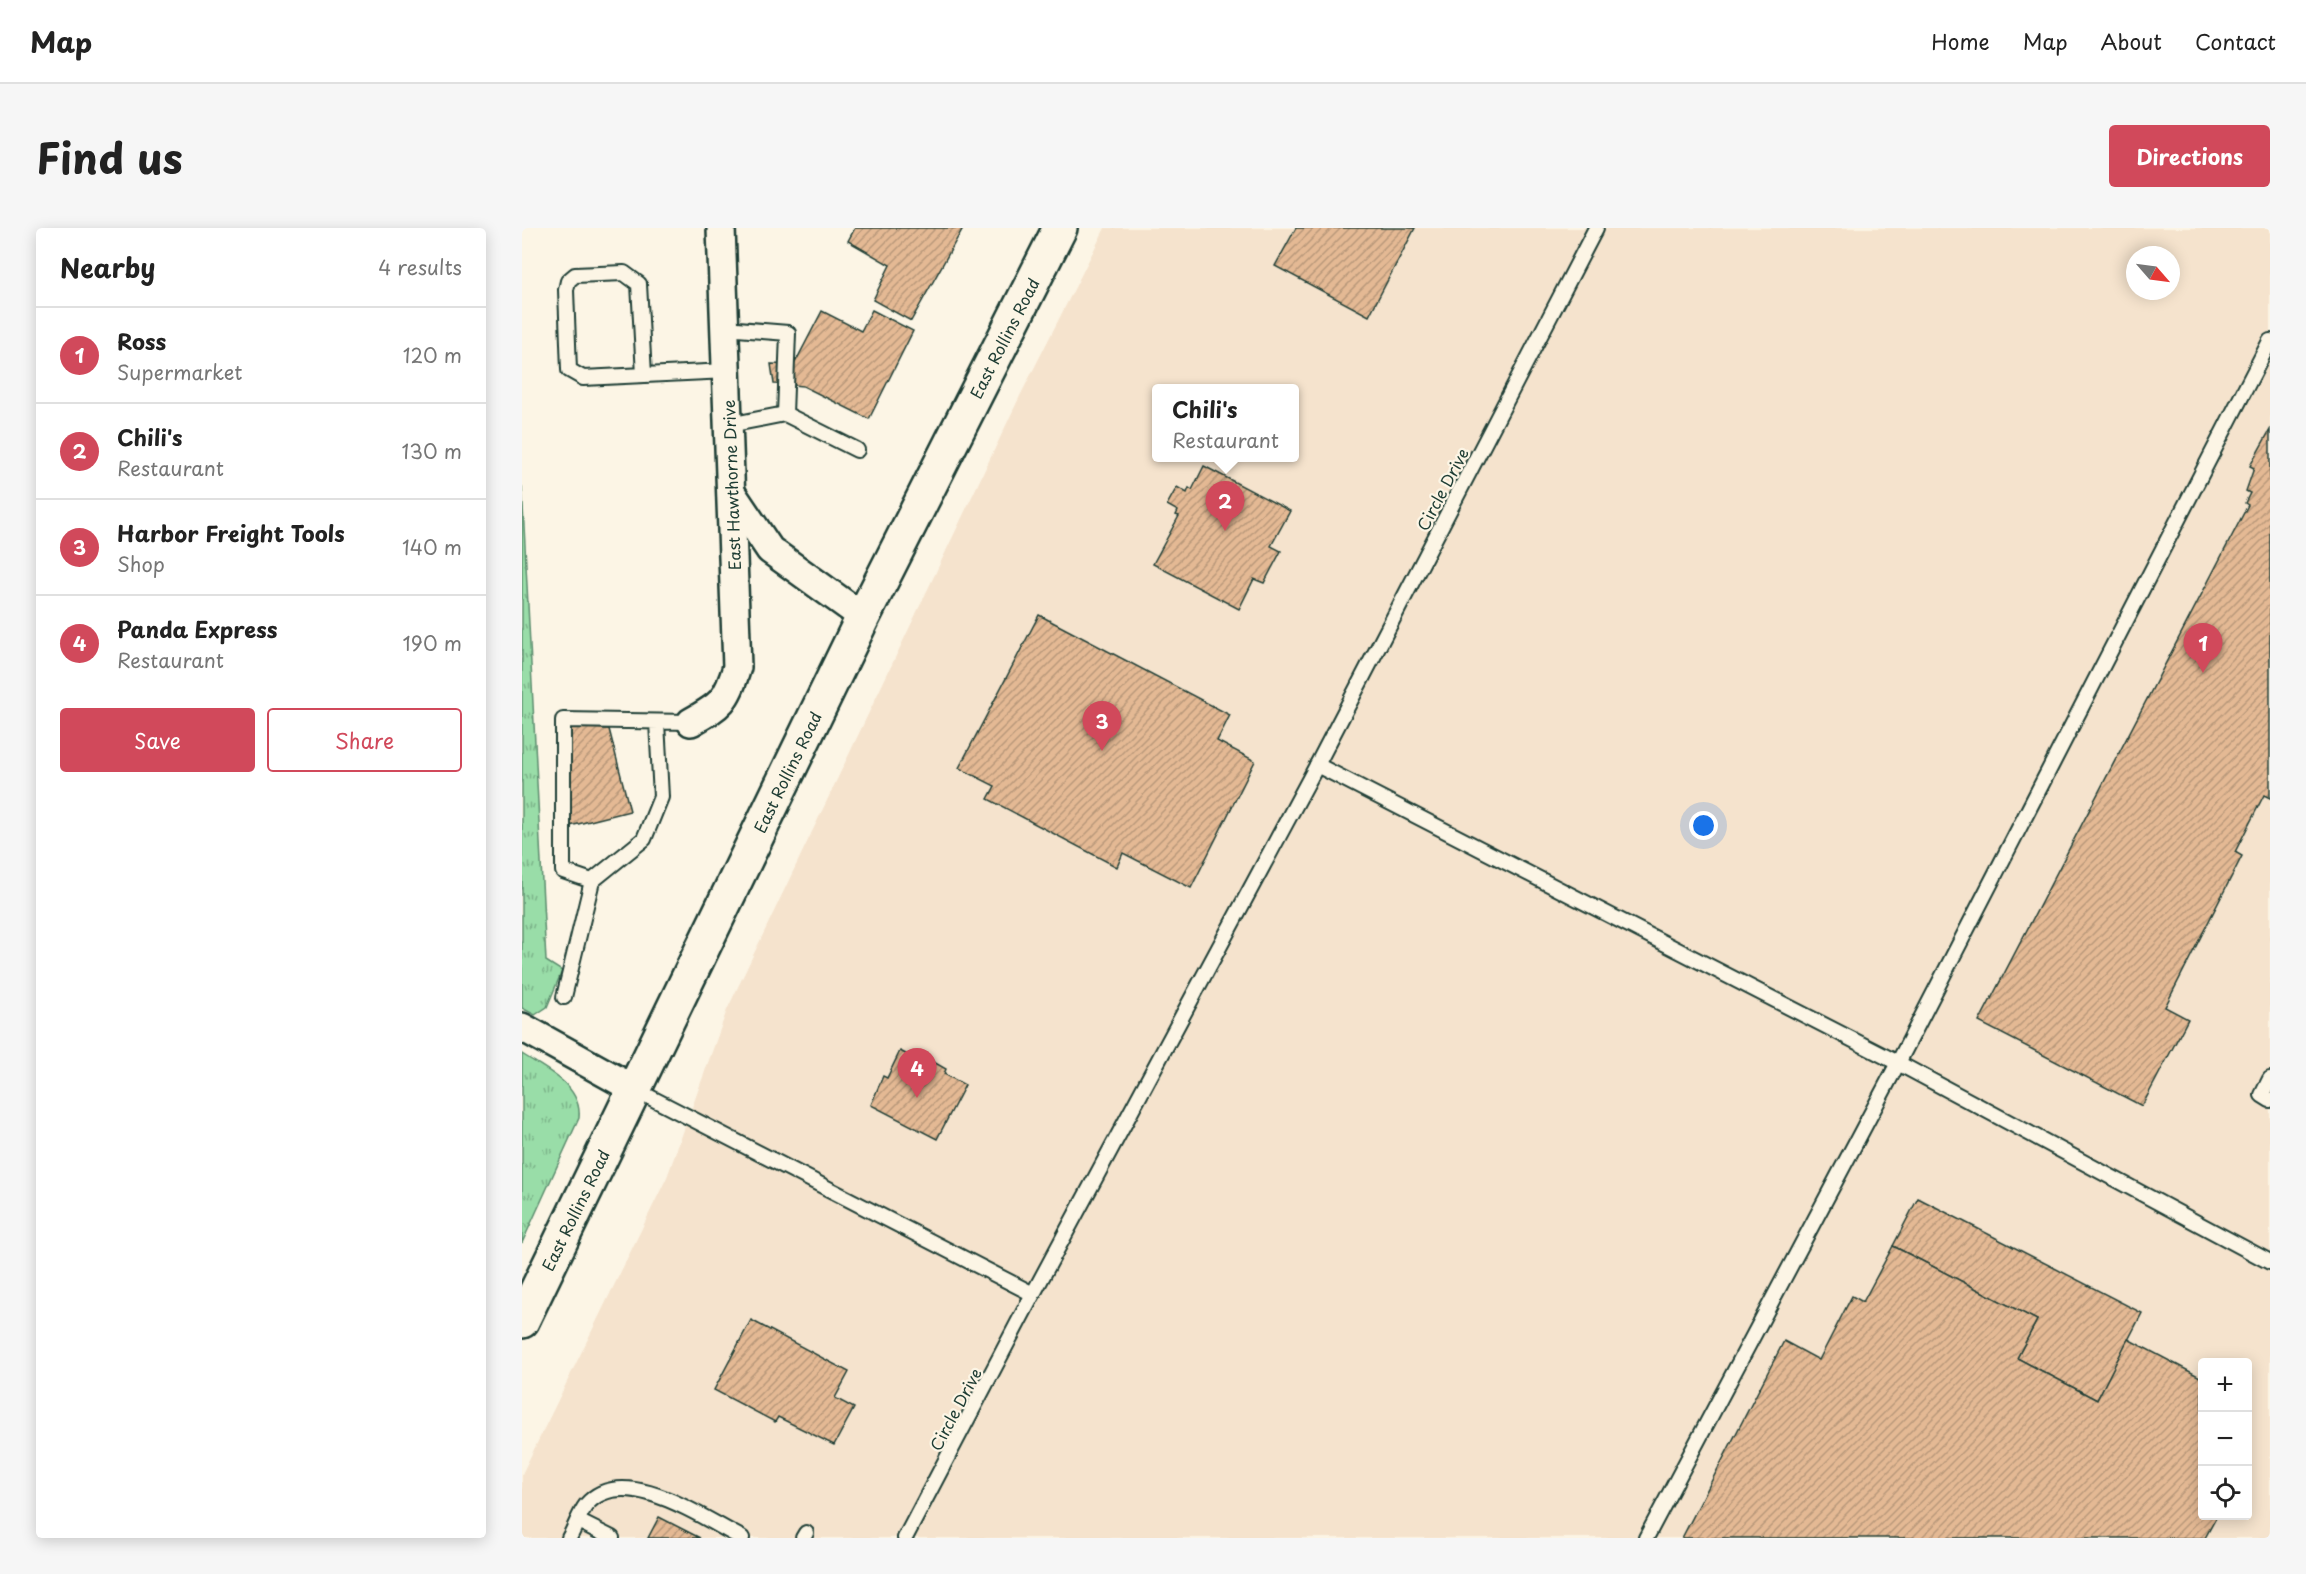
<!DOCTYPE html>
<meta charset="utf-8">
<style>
:root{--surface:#fff;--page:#f6f6f6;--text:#222;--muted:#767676;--line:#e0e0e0;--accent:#d1495b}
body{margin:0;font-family:"Playpen Sans",sans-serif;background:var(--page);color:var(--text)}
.controls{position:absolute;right:18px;bottom:18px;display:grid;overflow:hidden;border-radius:6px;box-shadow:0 3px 15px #0003}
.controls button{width:54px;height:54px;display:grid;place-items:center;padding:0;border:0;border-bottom:2px solid var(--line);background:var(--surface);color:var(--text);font:30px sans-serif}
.compass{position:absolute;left:1604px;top:18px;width:54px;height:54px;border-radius:50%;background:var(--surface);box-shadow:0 3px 15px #0003;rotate:118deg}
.you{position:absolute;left:1182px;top:598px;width:21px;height:21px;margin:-15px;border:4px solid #fff;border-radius:50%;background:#1a73e8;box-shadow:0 0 0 9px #1a73e833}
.badge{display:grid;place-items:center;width:39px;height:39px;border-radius:50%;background:var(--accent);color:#fff;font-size:20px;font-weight:700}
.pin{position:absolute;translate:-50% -50px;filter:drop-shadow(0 2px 3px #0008)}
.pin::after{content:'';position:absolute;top:32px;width:21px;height:18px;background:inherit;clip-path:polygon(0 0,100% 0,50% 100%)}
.popup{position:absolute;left:630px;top:156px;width:147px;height:78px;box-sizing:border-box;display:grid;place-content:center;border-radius:6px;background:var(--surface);filter:drop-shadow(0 2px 4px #0005);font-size:20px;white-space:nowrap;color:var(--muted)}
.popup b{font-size:22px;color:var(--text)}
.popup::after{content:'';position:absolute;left:50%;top:100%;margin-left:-12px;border:12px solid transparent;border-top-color:var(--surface)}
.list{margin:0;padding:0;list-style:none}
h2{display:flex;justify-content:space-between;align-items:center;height:78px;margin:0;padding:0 24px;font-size:26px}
h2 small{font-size:20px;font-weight:400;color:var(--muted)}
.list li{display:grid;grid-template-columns:39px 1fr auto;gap:18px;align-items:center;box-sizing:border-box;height:96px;padding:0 24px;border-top:2px solid var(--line)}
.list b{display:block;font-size:22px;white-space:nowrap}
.list p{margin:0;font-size:20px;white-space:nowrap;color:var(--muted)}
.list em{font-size:20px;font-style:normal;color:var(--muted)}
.actions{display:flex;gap:12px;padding:18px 24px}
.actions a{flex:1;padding:14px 0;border:2px solid var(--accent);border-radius:6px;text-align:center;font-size:21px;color:var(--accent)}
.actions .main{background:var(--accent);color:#fff}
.icon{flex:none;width:33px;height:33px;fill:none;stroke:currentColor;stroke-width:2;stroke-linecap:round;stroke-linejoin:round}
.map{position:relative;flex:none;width:1748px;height:1310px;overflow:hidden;border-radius:6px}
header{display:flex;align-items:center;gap:36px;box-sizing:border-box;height:84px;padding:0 30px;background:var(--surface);border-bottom:2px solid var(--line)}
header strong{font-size:28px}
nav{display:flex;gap:33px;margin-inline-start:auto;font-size:21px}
.intro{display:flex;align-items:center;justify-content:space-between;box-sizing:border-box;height:144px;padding:0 36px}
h1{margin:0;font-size:42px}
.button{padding:15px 27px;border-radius:6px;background:var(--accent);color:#fff;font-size:21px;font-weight:700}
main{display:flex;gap:36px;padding:0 36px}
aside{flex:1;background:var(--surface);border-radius:6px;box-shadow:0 3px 15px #0003}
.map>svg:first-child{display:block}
.built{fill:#f5e3cd;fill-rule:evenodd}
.grass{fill:url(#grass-tufts);stroke:#5c8d6e;stroke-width:1.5}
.building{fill:url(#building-hatch);stroke:#1f3d34;stroke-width:1.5}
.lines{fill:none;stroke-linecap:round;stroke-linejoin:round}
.service-casing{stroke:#1f3d34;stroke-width:18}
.minor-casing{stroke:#1f3d34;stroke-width:32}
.secondary-casing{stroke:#1f3d34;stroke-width:38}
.service{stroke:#fcf5e5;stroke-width:14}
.minor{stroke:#fcf5e5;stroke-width:27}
.secondary{stroke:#fcf5e5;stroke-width:33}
.labels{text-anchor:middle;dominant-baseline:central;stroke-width:4.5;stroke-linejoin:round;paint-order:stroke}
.street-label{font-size:16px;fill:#1f3d34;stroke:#fcf5e5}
</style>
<header>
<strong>Map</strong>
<nav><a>Home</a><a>Map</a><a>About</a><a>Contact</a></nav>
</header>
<div class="intro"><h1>Find us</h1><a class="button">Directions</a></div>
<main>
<aside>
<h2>Nearby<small>4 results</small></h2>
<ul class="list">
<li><span class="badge">1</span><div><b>Ross</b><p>Supermarket</p></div><em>120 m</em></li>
<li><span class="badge">2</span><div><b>Chili's</b><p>Restaurant</p></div><em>130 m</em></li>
<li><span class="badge">3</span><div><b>Harbor Freight Tools</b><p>Shop</p></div><em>140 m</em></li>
<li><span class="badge">4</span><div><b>Panda Express</b><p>Restaurant</p></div><em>190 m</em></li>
</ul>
<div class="actions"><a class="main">Save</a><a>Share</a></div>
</aside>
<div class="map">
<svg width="1748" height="1310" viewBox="0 0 1748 1310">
<defs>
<pattern id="grass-tufts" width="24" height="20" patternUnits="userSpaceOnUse" patternTransform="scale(1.5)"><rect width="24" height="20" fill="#99dda8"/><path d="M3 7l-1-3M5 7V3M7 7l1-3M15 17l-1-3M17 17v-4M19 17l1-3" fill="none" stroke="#7cb48a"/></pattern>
<pattern id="building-hatch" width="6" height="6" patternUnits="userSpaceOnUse" patternTransform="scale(1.5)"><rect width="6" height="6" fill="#e4b994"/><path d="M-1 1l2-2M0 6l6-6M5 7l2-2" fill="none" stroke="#b8987a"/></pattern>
</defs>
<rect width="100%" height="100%" fill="#fcf5e5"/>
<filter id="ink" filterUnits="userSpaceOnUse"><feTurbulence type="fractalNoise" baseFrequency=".0167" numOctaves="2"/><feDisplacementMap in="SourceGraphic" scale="12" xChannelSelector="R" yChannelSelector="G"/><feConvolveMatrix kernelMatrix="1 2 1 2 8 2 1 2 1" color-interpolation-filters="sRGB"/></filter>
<g filter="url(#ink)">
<path class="built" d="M583 0H1748V1310H0V1246L145 949 205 782 498 168ZM1613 27H1649V63H1613ZM634 160H772V230H634ZM1680 1134H1726V1288H1680Z"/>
<g class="grass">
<path d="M0 258 24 733 40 743 25 779 13 787 0 780Z"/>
<path d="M0 826C24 842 60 857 57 890L0 1015Z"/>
</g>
<g class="building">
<path d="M333 0H441L389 93 351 72 368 37 326 13Z"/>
<path d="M774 0H893L847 88 753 38Z"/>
<path d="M350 82 391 103 347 191 281 158 271 157 272 137 300 83 339 103Z"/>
<path d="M249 136 272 137 271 157 252 156Z"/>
<path d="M1748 202V570L1742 567 1713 624 1720 628 1643 779 1666 791 1620 878 1457 794 1726 277 1723 275 1728 265 1724 263 1732 240 1728 238Z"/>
<path d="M682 238 768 283 749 318 759 323 742 355 732 351 717 381 631 336 657 288 654 287 656 283 645 277 655 259 665 265 667 260 670 262Z"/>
<path d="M517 387 708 487 695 513 733 533 669 660 601 625 595 639 466 571 473 558 437 540Z"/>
<path d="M36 498 87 501 108 583 48 598Z"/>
<path d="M378 823 407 838 410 833 424 841 422 846 443 857 415 911 349 877 361 848 365 850Z"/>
<path d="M1396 970 1620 1085 1575 1172 1495 1130 1515 1092 1371 1018Z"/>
<path d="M1371 1018 1515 1092 1495 1130 1575 1172 1606 1111 1680 1150V1288H1695L1683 1310H1160L1262 1113 1297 1132 1330 1068 1341 1074Z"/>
<path d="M229 1092 327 1144 313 1170 332 1180 312 1217 256 1189 253 1194 192 1162Z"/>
<path d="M137 1289 178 1310H126Z"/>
</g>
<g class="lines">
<defs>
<g id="service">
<path d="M203 100 266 105 263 186"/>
<path d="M122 147 117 56 102 45 53 47 46 53 44 62 47 142 61 150 205 143"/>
<path d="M207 197 263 186 335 222"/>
<path d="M135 494 139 569 122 611 70 653 41 643V492L169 494"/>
<path d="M795 537 1074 0"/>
<path d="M42 769 70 653"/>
<path d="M1748 851 1740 867 1748 872"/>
<path d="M112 861 511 1066 795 537 1376 835 1748 1034"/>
<path d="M56 1293 90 1310"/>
<path d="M47 1310C53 1300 57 1286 64 1277 101 1233 182 1291 220 1310"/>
<path d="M281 1310 284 1305"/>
<path d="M383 1310 511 1066"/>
<path d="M1124 1310 1376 835 1748 113"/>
</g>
<g id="minor">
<path d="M211 267 248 322 341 389"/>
<path d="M169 494C199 477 205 473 215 439L199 0"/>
<path d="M0 799 112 861"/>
</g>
<path id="secondary" d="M0 1093 341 389 538 0"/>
</defs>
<use href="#service" class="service-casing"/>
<use href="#minor" class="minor-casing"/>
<use href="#secondary" class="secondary-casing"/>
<use href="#service" class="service"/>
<use href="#minor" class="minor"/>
<use href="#secondary" class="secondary"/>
</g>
</g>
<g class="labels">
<g class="street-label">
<text transform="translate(482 110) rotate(-63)">East Rollins Road</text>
<text transform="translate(209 257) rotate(-92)">East Hawthorne Drive</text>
<text transform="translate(920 261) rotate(-62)">Circle Drive</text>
<text transform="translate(265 544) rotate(-64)">East Rollins Road</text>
<text transform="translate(53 982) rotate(-64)">East Rollins Road</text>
<text transform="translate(433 1181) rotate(-62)">Circle Drive</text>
</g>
</g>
</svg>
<div class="controls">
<button>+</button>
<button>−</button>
<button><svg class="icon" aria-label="locate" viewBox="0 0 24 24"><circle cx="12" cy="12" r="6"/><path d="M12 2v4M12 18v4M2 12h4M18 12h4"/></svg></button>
</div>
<svg class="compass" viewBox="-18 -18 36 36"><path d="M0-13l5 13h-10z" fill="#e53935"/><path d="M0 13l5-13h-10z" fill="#767676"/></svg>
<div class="you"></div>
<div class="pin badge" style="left:1681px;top:445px">1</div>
<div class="pin badge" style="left:703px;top:303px">2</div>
<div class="popup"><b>Chili's</b>Restaurant</div>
<div class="pin badge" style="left:580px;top:523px">3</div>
<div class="pin badge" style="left:395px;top:870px">4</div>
</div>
</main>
